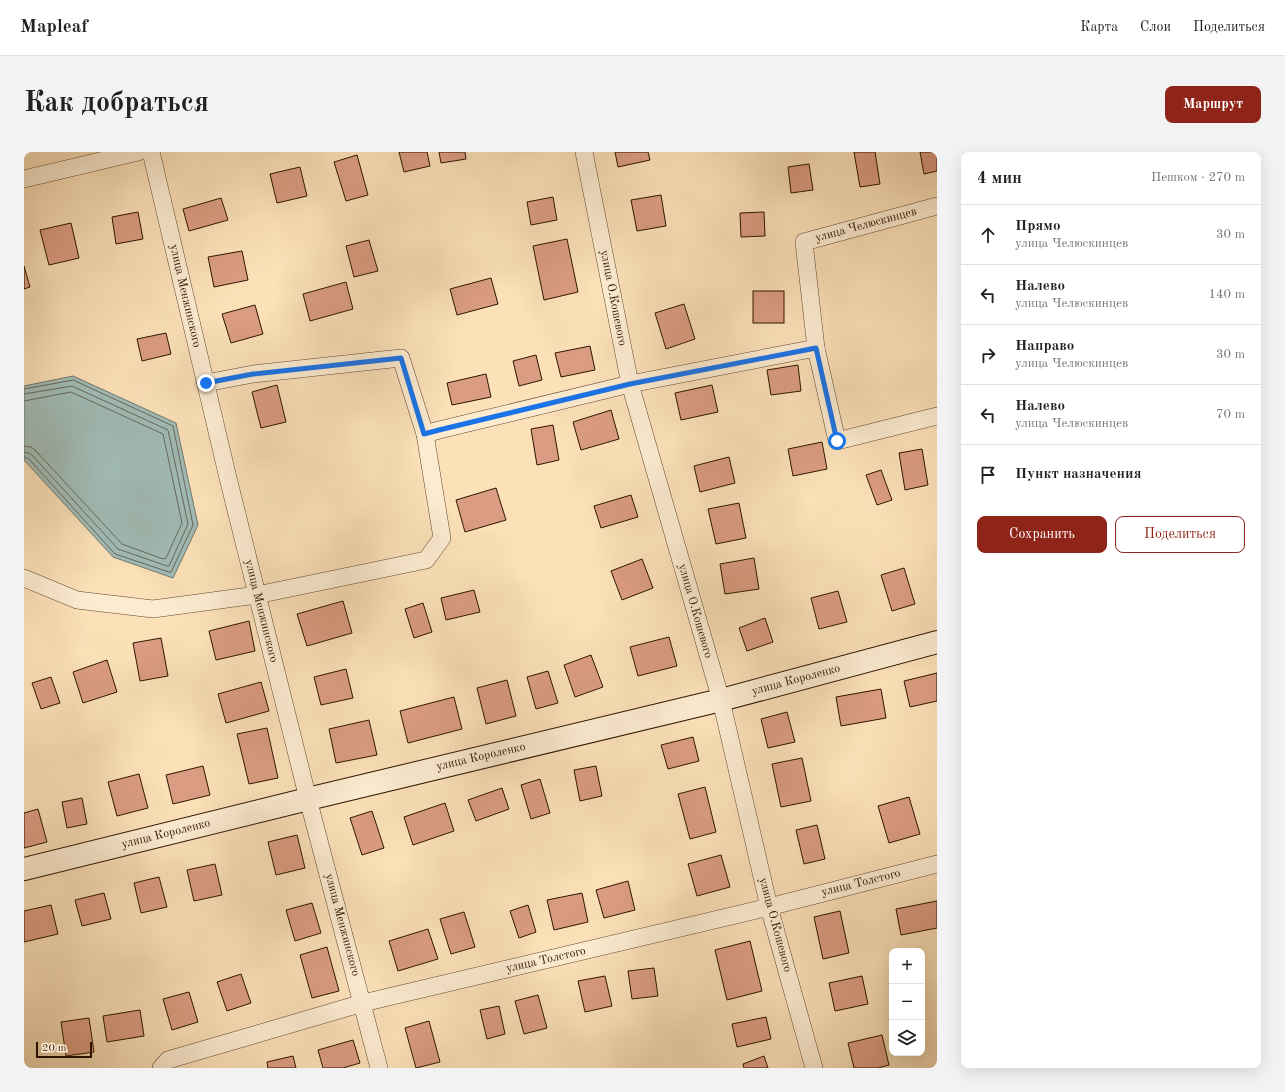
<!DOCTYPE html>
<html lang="ru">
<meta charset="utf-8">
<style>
:root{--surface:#fff;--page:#f2f2f2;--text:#222;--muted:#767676;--line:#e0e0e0;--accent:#8f2418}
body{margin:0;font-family:"Old Standard TT",serif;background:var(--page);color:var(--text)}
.controls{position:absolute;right:12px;bottom:12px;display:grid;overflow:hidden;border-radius:8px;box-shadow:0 4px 16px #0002}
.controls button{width:36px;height:36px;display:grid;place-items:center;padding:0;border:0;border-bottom:1px solid var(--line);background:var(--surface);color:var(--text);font:20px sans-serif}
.scale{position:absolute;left:12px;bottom:10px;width:56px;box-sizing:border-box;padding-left:4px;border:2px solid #2e1500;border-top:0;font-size:11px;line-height:14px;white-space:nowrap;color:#2e1500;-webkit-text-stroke:3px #fcebd1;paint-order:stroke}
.stop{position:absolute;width:12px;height:12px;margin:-9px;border:3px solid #1a73e8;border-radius:50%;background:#fff}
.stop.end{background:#1a73e8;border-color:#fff;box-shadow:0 1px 4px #0008}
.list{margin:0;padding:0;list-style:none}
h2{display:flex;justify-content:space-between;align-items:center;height:52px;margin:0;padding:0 16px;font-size:17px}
h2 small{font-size:13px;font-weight:400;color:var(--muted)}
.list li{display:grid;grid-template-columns:26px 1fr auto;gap:12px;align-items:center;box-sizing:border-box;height:60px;padding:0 16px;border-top:1px solid var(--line)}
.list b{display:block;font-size:15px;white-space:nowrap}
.list p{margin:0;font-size:13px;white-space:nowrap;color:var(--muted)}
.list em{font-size:13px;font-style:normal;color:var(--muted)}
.actions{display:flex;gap:8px;padding:12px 16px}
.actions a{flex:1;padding:9px 0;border:1px solid var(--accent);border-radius:8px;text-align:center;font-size:14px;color:var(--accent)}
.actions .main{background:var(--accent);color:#fff}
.icon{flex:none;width:22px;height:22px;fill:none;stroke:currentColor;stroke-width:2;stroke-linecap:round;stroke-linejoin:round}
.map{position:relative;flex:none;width:913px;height:916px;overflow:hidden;border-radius:8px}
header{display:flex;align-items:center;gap:24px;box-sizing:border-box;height:56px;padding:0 20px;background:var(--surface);border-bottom:1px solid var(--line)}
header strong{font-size:19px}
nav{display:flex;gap:22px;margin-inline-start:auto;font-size:14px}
.intro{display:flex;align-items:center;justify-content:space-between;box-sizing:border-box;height:96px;padding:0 24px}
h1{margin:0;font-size:28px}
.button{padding:10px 18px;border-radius:8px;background:var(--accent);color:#fff;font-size:14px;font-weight:700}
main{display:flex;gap:24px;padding:0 24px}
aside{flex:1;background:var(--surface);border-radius:8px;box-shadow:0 4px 16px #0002}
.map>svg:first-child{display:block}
.water{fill:#a0bbb6;stroke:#72796d}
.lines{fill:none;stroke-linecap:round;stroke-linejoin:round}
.shore{stroke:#67685b;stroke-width:1}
.building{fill:#da9c82;stroke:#2e1500}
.street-casing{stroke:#61482e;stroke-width:18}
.secondary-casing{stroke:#2e1500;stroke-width:24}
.street{stroke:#fcebd1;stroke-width:17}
.secondary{stroke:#fcebd1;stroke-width:22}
.route{stroke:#1a73e8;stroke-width:5}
.labels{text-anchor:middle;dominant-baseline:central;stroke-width:4;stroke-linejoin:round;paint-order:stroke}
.street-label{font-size:12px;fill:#2e1500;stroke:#fcebd1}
</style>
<header>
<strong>Mapleaf</strong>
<nav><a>Карта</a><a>Слои</a><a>Поделиться</a></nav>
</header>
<div class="intro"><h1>Как добраться</h1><a class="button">Маршрут</a></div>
<main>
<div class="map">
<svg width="913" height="916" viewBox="0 0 913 916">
<rect width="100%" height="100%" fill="#fbe0b8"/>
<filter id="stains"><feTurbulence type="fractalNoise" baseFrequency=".005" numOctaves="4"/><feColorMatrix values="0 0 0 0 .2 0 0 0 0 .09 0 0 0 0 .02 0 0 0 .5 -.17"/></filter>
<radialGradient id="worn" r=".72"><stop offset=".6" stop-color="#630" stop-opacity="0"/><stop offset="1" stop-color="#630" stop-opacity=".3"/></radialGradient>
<path class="water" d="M49 224 152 271 174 373 149 426 89 405 0 308V234Z"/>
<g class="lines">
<g class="shore">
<path d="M0 237 49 228 149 274 169 373 147 420H145L91 402 5 307 0 305"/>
<path d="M0 242 48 234 144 278 164 372 145 414H143L94 397 8 303 5 301 0 300"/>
<path d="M0 249 47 240 139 282 158 371 142 406 139 407 98 392 12 299 7 295 0 294"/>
</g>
</g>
<g class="building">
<path d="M375 0H403L406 14 380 20Z"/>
<path d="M415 0H441L442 7 417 11Z"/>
<path d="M591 0H624L626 8 594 15Z"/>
<path d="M830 0H851L856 32 836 35Z"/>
<path d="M896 0H913V19L900 22Z"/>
<path d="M333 3 344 43 322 49 310 10Z"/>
<path d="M785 12 789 38 767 41 764 15Z"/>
<path d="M276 15 283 44 253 51 246 22Z"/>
<path d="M637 43 642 74 613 79 607 48Z"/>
<path d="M529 45 533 68 507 73 503 50Z"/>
<path d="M197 46 204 68 165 79 159 57Z"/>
<path d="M114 60 119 87 92 92 88 65Z"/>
<path d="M740 60 741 84 717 85 716 61Z"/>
<path d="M47 71 55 106 25 113 16 78Z"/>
<path d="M543 87 554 140 520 148 509 94Z"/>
<path d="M345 88 354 119 330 125 322 94Z"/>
<path d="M218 99 224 128 190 135 184 105Z"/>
<path d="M0 114 6 135 0 137Z"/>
<path d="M467 126 474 152 433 163 426 137Z"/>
<path d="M322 130 329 157 286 169 279 142Z"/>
<rect x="729" y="139" width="31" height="32"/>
<path d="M660 152 671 187 642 197 631 161Z"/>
<path d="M231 153 239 182 207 191 198 162Z"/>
<path d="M142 181 147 202 118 209 113 187Z"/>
<path d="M566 194 571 218 537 225 531 201Z"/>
<path d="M512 203 518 228 495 234 489 209Z"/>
<path d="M774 213 777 239 747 243 743 218Z"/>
<path d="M462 222 467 245 428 253 423 231Z"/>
<path d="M253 233 262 270 237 276 228 240Z"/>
<path d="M688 233 694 260 657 268 651 241Z"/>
<path d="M587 258 595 287 557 298 549 270Z"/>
<path d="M529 273 535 308 513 313 507 277Z"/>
<path d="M798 290 803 317 769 324 764 297Z"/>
<path d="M898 297 904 333 881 338 875 301Z"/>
<path d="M705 305 711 331 676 340 670 314Z"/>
<path d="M857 318 868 348 853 353 842 323Z"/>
<path d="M472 336 482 368 441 380 432 348Z"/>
<path d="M607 343 614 365 577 376 570 354Z"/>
<path d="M715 351 722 386 692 392 684 357Z"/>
<path d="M730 406 735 437 701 442 696 412Z"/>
<path d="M618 407 629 436 598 448 587 419Z"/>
<path d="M880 416 891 452 868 459 857 423Z"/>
<path d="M450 438 456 460 422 468 417 446Z"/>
<path d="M814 439 823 470 795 477 787 446Z"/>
<path d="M319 449 328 481 283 494 273 462Z"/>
<path d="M399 451 408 480 390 486 381 457Z"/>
<path d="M741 466 749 490 723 499 715 476Z"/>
<path d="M225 469 231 499 192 508 185 479Z"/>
<path d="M645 485 653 514 614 524 606 495Z"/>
<path d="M137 486 144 524 116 529 109 491Z"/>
<path d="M567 503 579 535 551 545 540 513Z"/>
<path d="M83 508 93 540 59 551 49 520Z"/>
<path d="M322 517 329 546 297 553 290 525Z"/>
<path d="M524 519 534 551 512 557 503 525Z"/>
<path d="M913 521V549L886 555 880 529Z"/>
<path d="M27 525 36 551 17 557 8 531Z"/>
<path d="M483 528 492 564 462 572 453 536Z"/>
<path d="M237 530 245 559 202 571 194 542Z"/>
<path d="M857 537 862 566 817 574 812 545Z"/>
<path d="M430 545 438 577 384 591 376 559Z"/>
<path d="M763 560 771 590 744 596 737 567Z"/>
<path d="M345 568 353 603 312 611 305 577Z"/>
<path d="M243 576 254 626 225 632 213 582Z"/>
<path d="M669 585 675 609 644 617 637 593Z"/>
<path d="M778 606 787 649 757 655 748 612Z"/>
<path d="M179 614 186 643 149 652 142 623Z"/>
<path d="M572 614 578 644 556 649 550 618Z"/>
<path d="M115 622 124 656 93 664 84 630Z"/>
<path d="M516 627 526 661 507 667 497 633Z"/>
<path d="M681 635 692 680 666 687 654 642Z"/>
<path d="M478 636 485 657 452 669 444 648Z"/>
<path d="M885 645 896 682 865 691 854 654Z"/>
<path d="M58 646 63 672 43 676 38 650Z"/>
<path d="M421 651 430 679 389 693 380 665Z"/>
<path d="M14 657 23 690 0 696V661Z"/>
<path d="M348 659 360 696 338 703 326 666Z"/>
<path d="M793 673 801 707 780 712 772 678Z"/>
<path d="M273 683 281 716 252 723 244 690Z"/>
<path d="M697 703 706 735 673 744 664 712Z"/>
<path d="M191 712 198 743 170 749 163 718Z"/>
<path d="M135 725 143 755 117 761 110 731Z"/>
<path d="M604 729 611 758 580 766 572 738Z"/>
<path d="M80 741 87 767 58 774 51 748Z"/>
<path d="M558 741 564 770 530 778 523 748Z"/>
<path d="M913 749V776L877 783 872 757Z"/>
<path d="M288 751 297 781 271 789 262 758Z"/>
<path d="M27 753 34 782 0 790V759Z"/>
<path d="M504 753 512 780 495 786 486 759Z"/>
<path d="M816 759 825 801 799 807 790 765Z"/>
<path d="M440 760 451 795 427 802 416 767Z"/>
<path d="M404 777 414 807 374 819 365 789Z"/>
<path d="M726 789 738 839 703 848 691 798Z"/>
<path d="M303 795 315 839 288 846 276 803Z"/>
<path d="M630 816 634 844 608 847 604 819Z"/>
<path d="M217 822 227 851 203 859 193 830Z"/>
<path d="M581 824 588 854 561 860 554 829Z"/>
<path d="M838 824 844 852 811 859 805 831Z"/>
<path d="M165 840 174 870 148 878 139 847Z"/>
<path d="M514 843 523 876 500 882 491 849Z"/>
<path d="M475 854 481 882 463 887 456 858Z"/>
<path d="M116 858 120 884 83 890 79 864Z"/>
<path d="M742 865 747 887 713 895 708 872Z"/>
<path d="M65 866 70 900 42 904 37 870Z"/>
<path d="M405 869 416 910 392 916 381 876Z"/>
<path d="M858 883 865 913 854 916H830L824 891Z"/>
<path d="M329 888 336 911 319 916H299L294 898Z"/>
<path d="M269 904 272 916H244L243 910Z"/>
<path d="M740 904 744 916H720L719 912Z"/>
</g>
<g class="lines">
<defs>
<g id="street">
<path d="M127 0 204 326 284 647 355 916"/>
<path d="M560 0 606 232 697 548 745 755 790 916"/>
<path d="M0 27 114 0"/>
<path d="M792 196 813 289 913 264"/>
<path d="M182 231 229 222 377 206 401 282 415 278 606 232 792 196 780 90 913 54"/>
<path d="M0 426 53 448 129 457 233 443 402 408 418 386 401 282"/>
<path d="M137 916 144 908 339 851 745 755 913 712"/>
</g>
<path id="secondary" d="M0 717 284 647 697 548 913 490"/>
</defs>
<use href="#street" class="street-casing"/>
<use href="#secondary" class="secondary-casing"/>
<use href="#street" class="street"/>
<use href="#secondary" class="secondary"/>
</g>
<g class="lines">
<path class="route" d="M182 231 229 222 377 206 400 282 415 278 606 232 792 196 813 289"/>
</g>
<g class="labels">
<g class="street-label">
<text transform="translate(842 73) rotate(-15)">улица Челюскинцев</text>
<text transform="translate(161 144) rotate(77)">улица Менжинского</text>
<text transform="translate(589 146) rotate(79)">улица О.Кошевого</text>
<text transform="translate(237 459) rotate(76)">улица Менжинского</text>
<text transform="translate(671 459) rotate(74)">улица О.Кошевого</text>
<text transform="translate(772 528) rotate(-15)">улица Короленко</text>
<text transform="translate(457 605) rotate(-13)">улица Короленко</text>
<text transform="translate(142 682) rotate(-14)">улица Короленко</text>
<text transform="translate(837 731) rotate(-14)">улица Толстого</text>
<text transform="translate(318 773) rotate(75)">улица Менжинского</text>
<text transform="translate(751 773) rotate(75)">улица О.Кошевого</text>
<text transform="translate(522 808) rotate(-13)">улица Толстого</text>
</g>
</g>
<rect width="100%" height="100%" filter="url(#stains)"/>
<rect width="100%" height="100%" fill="url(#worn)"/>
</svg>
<div class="controls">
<button>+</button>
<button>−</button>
<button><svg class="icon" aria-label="layers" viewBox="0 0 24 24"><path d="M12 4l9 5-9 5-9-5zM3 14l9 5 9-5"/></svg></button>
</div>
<div class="scale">20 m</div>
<div class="stop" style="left:813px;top:289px"></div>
<div class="stop end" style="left:182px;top:231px"></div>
</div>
<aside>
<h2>4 мин<small>Пешком · 270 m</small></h2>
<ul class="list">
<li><svg class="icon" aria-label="ahead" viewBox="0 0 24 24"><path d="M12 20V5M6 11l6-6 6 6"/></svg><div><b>Прямо</b><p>улица Челюскинцев</p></div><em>30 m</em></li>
<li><svg class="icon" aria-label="left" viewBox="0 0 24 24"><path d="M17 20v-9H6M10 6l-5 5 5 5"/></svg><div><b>Налево</b><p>улица Челюскинцев</p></div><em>140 m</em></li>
<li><svg class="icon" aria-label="right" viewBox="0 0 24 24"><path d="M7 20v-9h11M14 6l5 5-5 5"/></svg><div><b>Направо</b><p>улица Челюскинцев</p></div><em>30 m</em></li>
<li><svg class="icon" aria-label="left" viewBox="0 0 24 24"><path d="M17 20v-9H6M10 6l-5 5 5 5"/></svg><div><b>Налево</b><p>улица Челюскинцев</p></div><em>70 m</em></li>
<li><svg class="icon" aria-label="arrive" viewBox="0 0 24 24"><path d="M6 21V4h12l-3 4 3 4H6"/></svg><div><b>Пункт назначения</b></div></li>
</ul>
<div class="actions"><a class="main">Сохранить</a><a>Поделиться</a></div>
</aside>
</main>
